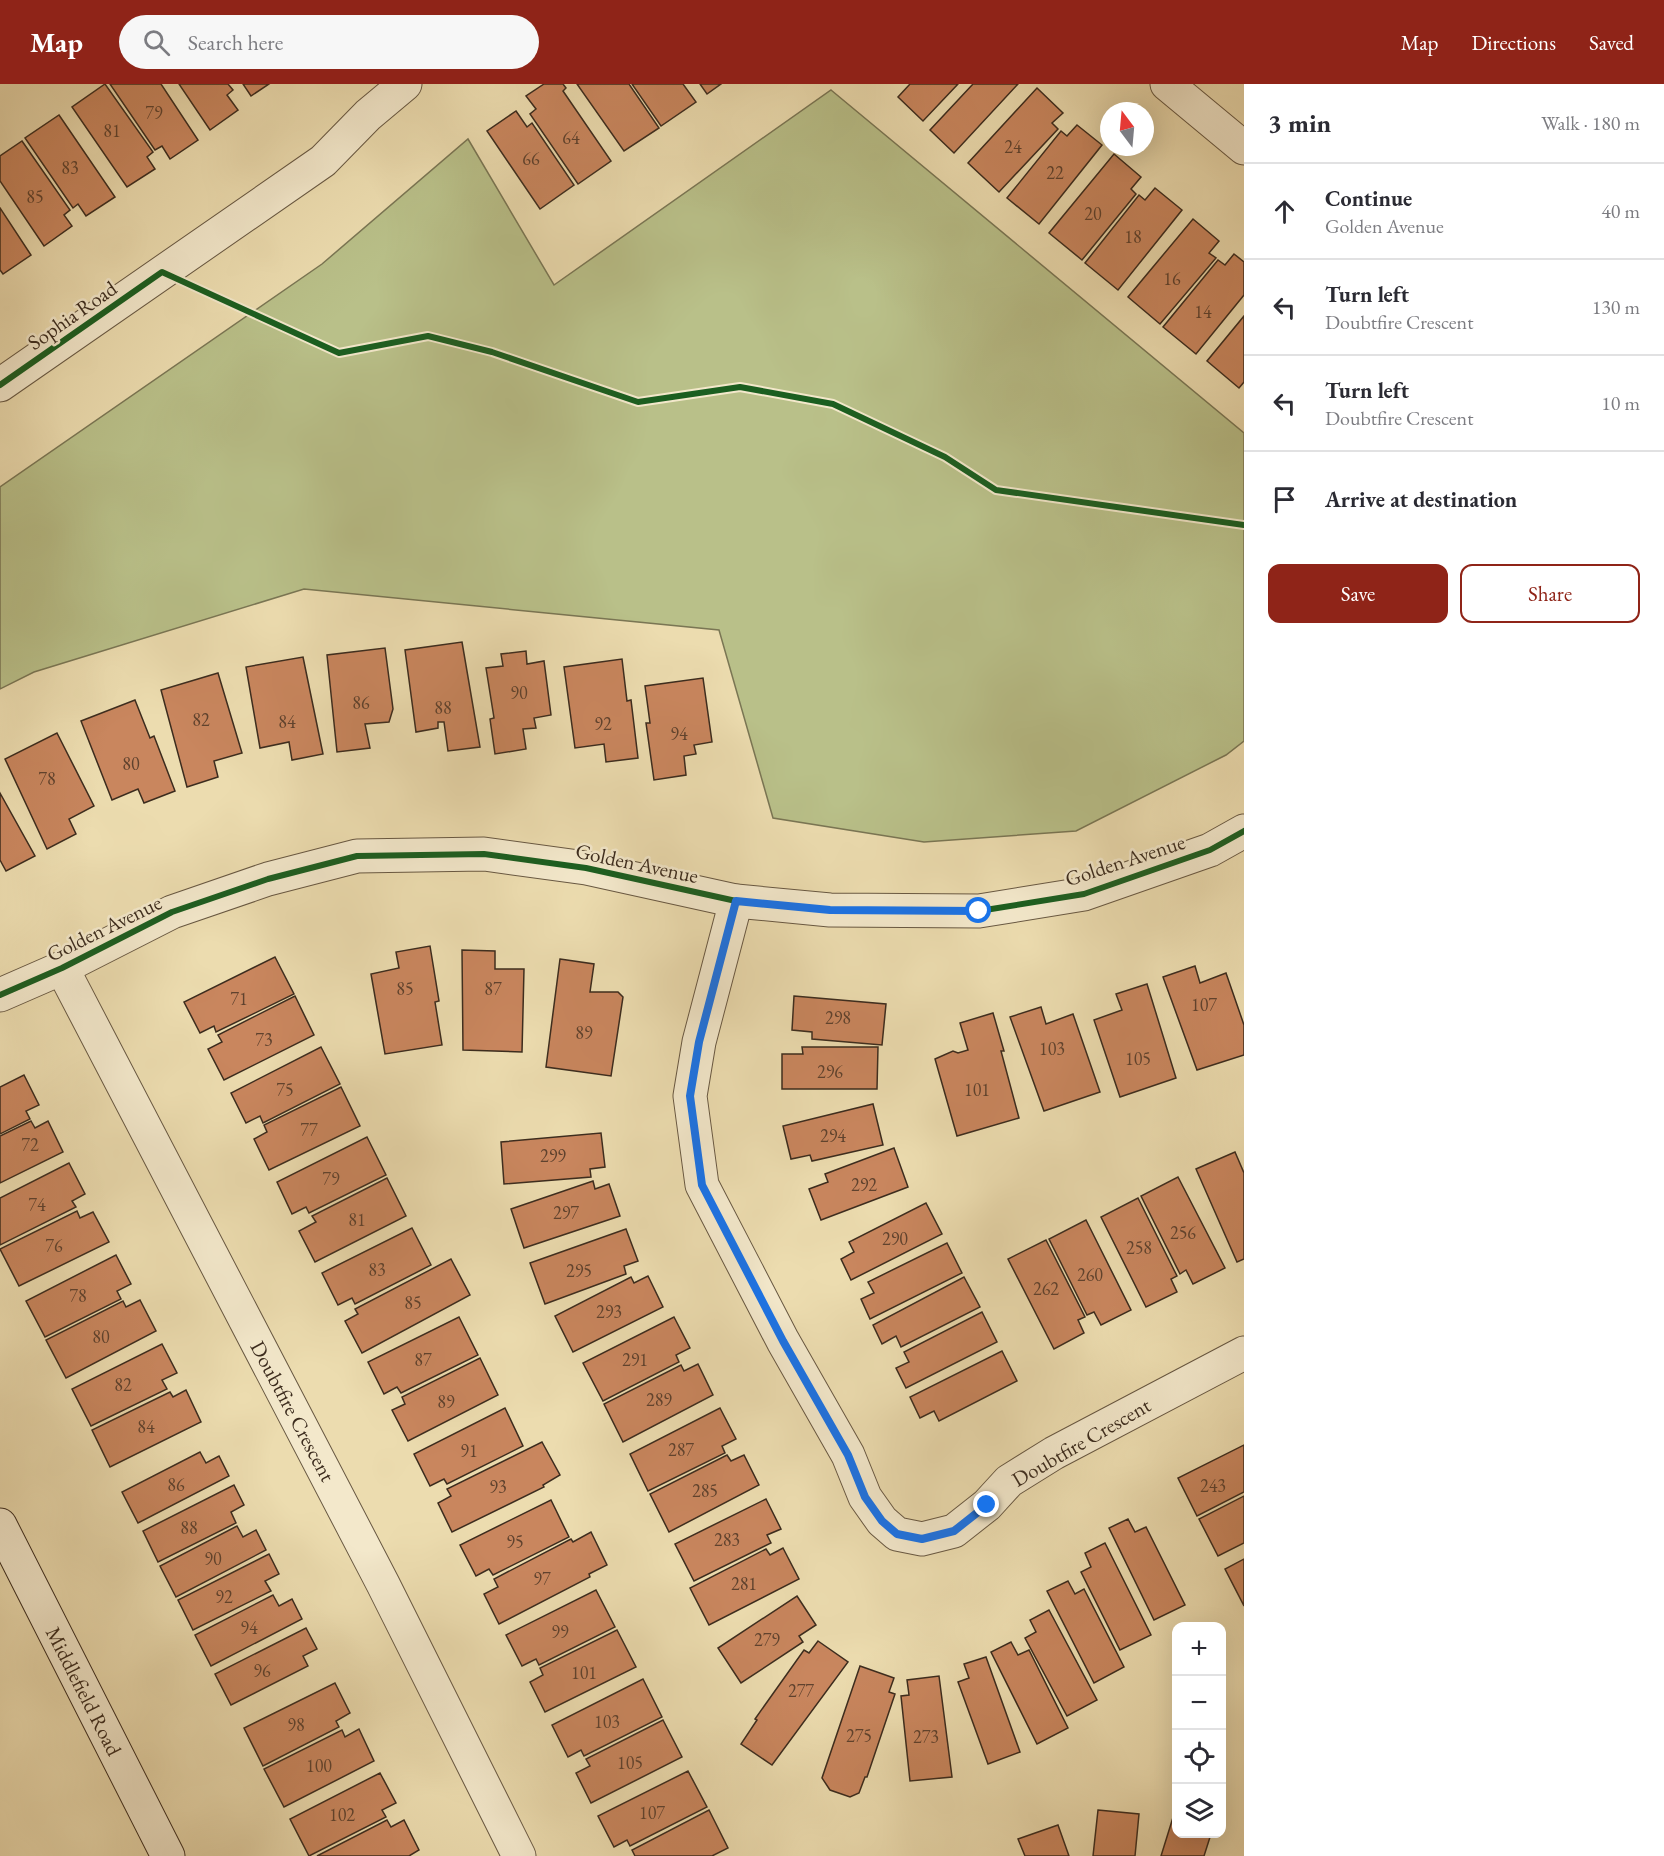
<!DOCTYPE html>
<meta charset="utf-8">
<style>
:root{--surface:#fff;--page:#f7f7f7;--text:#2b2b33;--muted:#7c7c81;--line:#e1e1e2;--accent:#8f2418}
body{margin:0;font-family:"EB Garamond",serif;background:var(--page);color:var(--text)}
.controls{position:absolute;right:18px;bottom:18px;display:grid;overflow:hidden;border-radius:12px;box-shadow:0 6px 24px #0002}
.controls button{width:54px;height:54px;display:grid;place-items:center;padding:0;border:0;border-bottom:2px solid var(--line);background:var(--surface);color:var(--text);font:30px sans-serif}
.compass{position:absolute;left:1100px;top:18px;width:54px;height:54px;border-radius:50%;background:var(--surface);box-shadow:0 6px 24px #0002;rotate:344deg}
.stop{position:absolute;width:18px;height:18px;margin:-14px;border:4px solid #1a73e8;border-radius:50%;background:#fff}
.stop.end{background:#1a73e8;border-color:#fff;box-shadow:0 2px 6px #0008}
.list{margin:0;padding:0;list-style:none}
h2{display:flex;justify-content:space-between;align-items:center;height:78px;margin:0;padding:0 24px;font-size:26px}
h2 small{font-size:20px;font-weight:400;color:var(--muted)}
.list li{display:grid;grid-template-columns:39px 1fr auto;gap:18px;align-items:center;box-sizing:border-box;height:96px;padding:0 24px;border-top:2px solid var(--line)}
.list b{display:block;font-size:22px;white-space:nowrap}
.list p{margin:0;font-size:20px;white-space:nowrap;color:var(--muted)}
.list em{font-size:20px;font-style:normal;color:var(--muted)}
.actions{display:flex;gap:12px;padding:18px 24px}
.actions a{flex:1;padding:14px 0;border:2px solid var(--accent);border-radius:12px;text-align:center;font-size:21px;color:var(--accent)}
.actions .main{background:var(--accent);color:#fff}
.icon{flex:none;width:33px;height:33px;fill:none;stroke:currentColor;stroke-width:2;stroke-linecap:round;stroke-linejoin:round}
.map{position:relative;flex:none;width:1244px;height:1772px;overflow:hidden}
header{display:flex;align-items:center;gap:36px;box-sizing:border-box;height:84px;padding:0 30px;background:var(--accent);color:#fff}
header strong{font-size:28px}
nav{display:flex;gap:33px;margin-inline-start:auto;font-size:21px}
.search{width:420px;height:54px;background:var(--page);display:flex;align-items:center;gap:15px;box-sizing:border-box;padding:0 21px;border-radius:33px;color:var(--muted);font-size:22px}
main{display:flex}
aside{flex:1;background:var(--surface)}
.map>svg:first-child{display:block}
.green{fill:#b9c089;stroke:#7a7654;stroke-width:1.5}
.building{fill:#c9865e;stroke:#3c2c1e;stroke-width:1.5}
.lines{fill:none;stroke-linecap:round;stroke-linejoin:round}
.street-casing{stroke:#685842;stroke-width:35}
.secondary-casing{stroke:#3c2c1e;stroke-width:35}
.street{stroke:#f3e8cb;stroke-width:33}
.secondary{stroke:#f3e8cb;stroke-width:33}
.cycleway-casing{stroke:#f3e8cb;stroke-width:10}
.cycleway{stroke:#1b5e20;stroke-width:6}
.route{stroke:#1a73e8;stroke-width:8}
.labels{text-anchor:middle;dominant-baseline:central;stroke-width:5;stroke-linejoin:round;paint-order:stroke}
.number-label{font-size:18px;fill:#5f422e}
.street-label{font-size:21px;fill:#3c2c1e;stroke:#f3e8cb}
</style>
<header>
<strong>Map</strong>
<div class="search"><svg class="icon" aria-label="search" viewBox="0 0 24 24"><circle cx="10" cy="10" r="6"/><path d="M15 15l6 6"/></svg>Search here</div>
<nav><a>Map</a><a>Directions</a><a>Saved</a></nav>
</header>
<main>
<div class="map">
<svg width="1244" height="1772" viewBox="0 0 1244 1772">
<rect width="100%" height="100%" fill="#ecdcaf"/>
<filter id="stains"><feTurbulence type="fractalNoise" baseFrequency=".00333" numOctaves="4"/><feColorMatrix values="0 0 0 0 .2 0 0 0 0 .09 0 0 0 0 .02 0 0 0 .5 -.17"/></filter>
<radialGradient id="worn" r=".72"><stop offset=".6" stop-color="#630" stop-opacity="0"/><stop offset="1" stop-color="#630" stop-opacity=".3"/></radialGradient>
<path class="green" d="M831 6 1244 349V657L1226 671 1076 747 924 758 773 734 719 546 304 505 34 588 0 605V403L322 180 468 55 554 201Z"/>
<g class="building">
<path d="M105 0 153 68 147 73 155 85 127 103 72 23Z"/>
<path d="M110 0H161L198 56 170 75 162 62 155 66Z"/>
<path d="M179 0H228L233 6 227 11 238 26 210 46Z"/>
<path d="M243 0H269L251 12Z"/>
<path d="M544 0H563L566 4 563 7 611 77 578 100 530 30 536 25 526 12Z"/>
<path d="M577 0H629L659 44 624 67Z"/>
<path d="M632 0H683L696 18 661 42Z"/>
<path d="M700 0H721L707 10Z"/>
<path d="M910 0H958L923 37 898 13Z"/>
<path d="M973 0H1018L954 69 930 46Z"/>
<path d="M1037 4 1063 29 1052 39 1058 45 999 108 968 79Z"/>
<path d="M516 27 527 43 532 39 574 101 540 125 487 47Z"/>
<path d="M59 31 115 113 86 132 78 120 73 124 25 54Z"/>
<path d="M1077 41 1102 61 1039 140 1007 114 1061 47 1067 52Z"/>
<path d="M22 57 70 126 64 131 72 142 44 162 0 97V72Z"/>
<path d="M1114 70 1141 93 1131 105 1136 110 1082 176 1049 149Z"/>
<path d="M1155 104 1182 126 1118 206 1085 179 1139 111 1145 116Z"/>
<path d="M0 124 31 171 3 190 0 186Z"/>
<path d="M1193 135 1219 157 1209 169 1216 174 1160 240 1128 213Z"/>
<path d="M1234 170 1244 178V211L1196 270 1163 243 1218 176 1225 181Z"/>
<path d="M1244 232V298L1239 304 1207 277Z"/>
<path d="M462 558 480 663 448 667 444 638H438V644L416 648 405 566Z"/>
<path d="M385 564 393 625 389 638 365 640 370 664 337 668 327 571Z"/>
<path d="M526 567 527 580 544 577 551 631 534 634 536 644 523 645 526 665 495 670 490 635 494 634 486 584 503 582 501 570Z"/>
<path d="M303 573 323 670 292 676 289 658 260 664 246 583Z"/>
<path d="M622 575 627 617 631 616 638 674 606 678 604 660 575 664 564 583Z"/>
<path d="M218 589 242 669 214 677 218 693 187 703 161 606Z"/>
<path d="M703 594 712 658 694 661 696 670 684 672 686 691 654 696 646 639H650L645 602Z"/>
<path d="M135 616 150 654 154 652 175 707 144 719 138 705 112 716 81 637Z"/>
<path d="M57 649 94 722 69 735 76 750 47 765 5 675Z"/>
<path d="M0 709 35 772 6 787 0 776Z"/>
<path d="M430 862 439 917 435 918 442 961 385 970 371 890 399 884 396 868Z"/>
<path d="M462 866 495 867V885H524L522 968 463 966Z"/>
<path d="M275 873 294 910 216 948 214 942 200 949 184 918Z"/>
<path d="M560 875 594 880 590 908H618L623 913 611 992 546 983Z"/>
<path d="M1195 882 1200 899 1226 889 1244 941V971L1197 986 1163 893Z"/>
<path d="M1147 900 1176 994 1120 1013 1094 936 1122 926 1116 910Z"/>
<path d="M295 912 314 951 224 996 208 965 222 958 218 951Z"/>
<path d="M794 912 886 920 882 961 812 955V948L792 946Z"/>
<path d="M1041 923 1046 940 1073 930 1100 1008 1044 1027 1010 933Z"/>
<path d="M993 929 1004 967H1001L1019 1034 957 1052 935 975 953 967 958 969 968 966 960 939Z"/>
<path d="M321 963 340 1000 263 1039 260 1032 246 1039 231 1009Z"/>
<path d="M802 963H878L877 1005H782V970H803Z"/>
<path d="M24 991 39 1021 26 1027 30 1035 0 1050V1003Z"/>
<path d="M341 1003 360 1042 269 1086 254 1055 267 1048 264 1041Z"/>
<path d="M873 1020 883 1061 812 1077 810 1071 791 1075 783 1042Z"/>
<path d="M31 1037 35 1044 48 1037 63 1068 0 1099V1052Z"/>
<path d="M601 1049 605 1083 590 1085 591 1093 504 1100 501 1058Z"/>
<path d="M367 1053 386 1091 309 1129 306 1123 292 1130 277 1098Z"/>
<path d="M894 1064 908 1103 821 1136 809 1105 828 1098 825 1090Z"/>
<path d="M1235 1068 1244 1089V1175L1237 1178 1196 1085Z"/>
<path d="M69 1079 85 1110 72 1117 76 1123 0 1161V1114Z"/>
<path d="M1178 1093 1225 1184 1193 1200 1186 1186 1180 1190 1141 1112Z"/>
<path d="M387 1094 406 1132 315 1178 299 1147 316 1138 312 1132Z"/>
<path d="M593 1097 595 1105 609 1100 620 1132 524 1164 511 1125Z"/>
<path d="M1138 1114 1177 1192 1171 1195 1177 1208 1146 1223 1101 1133Z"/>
<path d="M926 1119 942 1150 851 1196 841 1175 854 1168 849 1158Z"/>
<path d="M77 1127 80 1134 93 1128 109 1158 19 1202 0 1165Z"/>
<path d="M1086 1136 1131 1226 1101 1241 1094 1228 1087 1231 1049 1155Z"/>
<path d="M412 1144 431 1181 355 1220 352 1214 338 1221 322 1189Z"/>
<path d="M626 1145 638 1177 624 1182 626 1190 545 1220 530 1179Z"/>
<path d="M1046 1156 1085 1233 1078 1236 1084 1249 1054 1265 1008 1175Z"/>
<path d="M947 1159 962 1189 870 1235 861 1215 874 1209 868 1198Z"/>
<path d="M116 1171 131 1200 117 1207 121 1215 45 1253 26 1217Z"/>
<path d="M451 1175 470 1211 362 1269 345 1237 358 1230 355 1225Z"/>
<path d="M648 1192 663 1223 573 1268 555 1232 631 1193 634 1199Z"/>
<path d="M964 1193 980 1223 901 1263 896 1252 882 1260 873 1241Z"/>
<path d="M140 1216 156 1247 66 1294 46 1256 123 1217 126 1223Z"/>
<path d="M982 1228 997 1258 906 1304 896 1284 909 1278 904 1268Z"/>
<path d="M459 1233 478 1271 401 1309 397 1303 384 1310 368 1278Z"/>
<path d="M674 1233 690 1264 676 1271 679 1278 603 1317 583 1279Z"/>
<path d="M162 1260 177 1289 162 1296 167 1305 91 1342 72 1305Z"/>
<path d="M1002 1267 1017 1297 939 1337 934 1327 920 1334 910 1313Z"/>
<path d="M480 1274 498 1311 408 1357 392 1326 405 1320 402 1313Z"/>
<path d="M698 1280 713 1311 623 1358 604 1320 681 1281 684 1287Z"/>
<path d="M186 1306 201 1338 110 1383 92 1346 170 1308 173 1313Z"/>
<path d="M505 1324 523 1362 447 1400 444 1395 430 1402 414 1370Z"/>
<path d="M720 1324 736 1355 722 1362 725 1369 648 1407 630 1370Z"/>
<path d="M542 1358 560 1391 543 1401 544 1403 452 1448 438 1419 451 1412 447 1405Z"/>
<path d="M1244 1361V1408L1197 1432 1178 1394Z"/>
<path d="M200 1368 206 1379 219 1372 229 1392 138 1439 122 1408Z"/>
<path d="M727 1371 731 1377 744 1371 759 1401 669 1448 650 1410Z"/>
<path d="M234 1401 244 1421 231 1428 236 1439 158 1478 143 1447Z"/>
<path d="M1244 1412V1459L1218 1472 1199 1435Z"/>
<path d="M766 1415 781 1445 767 1451 771 1459 694 1497 675 1460Z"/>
<path d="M551 1416 569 1453 493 1491 489 1485 476 1492 460 1461Z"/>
<path d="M1128 1435 1135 1448 1146 1443 1185 1521 1154 1536 1109 1444Z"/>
<path d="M237 1442 243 1453 256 1446 266 1466 176 1513 160 1482Z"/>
<path d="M591 1448 607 1481 589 1490 590 1493 499 1540 484 1510 498 1503 494 1495 571 1455 573 1458Z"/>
<path d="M1105 1459 1151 1551 1120 1566 1081 1488 1091 1483 1085 1469Z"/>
<path d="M783 1464 799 1495 709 1541 690 1504 766 1465 770 1471Z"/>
<path d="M269 1470 279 1490 265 1497 271 1507 193 1546 178 1516Z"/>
<path d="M1244 1475V1522L1225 1485Z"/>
<path d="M1068 1497 1075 1510 1084 1505 1124 1583 1094 1599 1047 1507Z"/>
<path d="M596 1506 615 1543 539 1581 536 1575 522 1582 506 1551Z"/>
<path d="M273 1511 279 1522 292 1515 302 1535 211 1582 195 1551Z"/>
<path d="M797 1512 816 1541 799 1552 803 1558 741 1599 718 1564Z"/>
<path d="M1049 1526 1097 1616 1067 1632 1025 1554 1036 1548 1030 1536Z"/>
<path d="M306 1544 317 1565 303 1572 308 1582 231 1621 215 1590Z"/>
<path d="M617 1546 636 1583 545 1628 530 1598 543 1591 540 1584Z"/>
<path d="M818 1557 848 1578 772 1681 741 1660 757 1636 755 1635 804 1566 809 1569Z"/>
<path d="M1011 1558 1018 1571 1029 1566 1068 1644 1037 1660 991 1568Z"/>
<path d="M986 1573 1020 1668 988 1680 958 1598 969 1594 964 1580Z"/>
<path d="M860 1582 894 1594 889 1608 895 1610 867 1693H865L859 1709 850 1713 830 1706 822 1694Z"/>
<path d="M939 1592 952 1693 910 1697 901 1612 909 1611 907 1596Z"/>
<path d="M643 1595 662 1633 584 1672 581 1666 568 1673 552 1641Z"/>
<path d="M335 1599 350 1629 336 1637 339 1643 263 1682 244 1644Z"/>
<path d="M663 1636 682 1673 591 1719 576 1689 590 1682 586 1675Z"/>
<path d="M359 1645 374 1677 284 1723 264 1685 342 1646 345 1653Z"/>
<path d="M688 1687 707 1723 630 1762 627 1756 614 1763 598 1732Z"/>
<path d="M380 1689 396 1719 382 1726 386 1733 309 1772 290 1735Z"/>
<path d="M709 1726 728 1764 712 1772H635L632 1766Z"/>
<path d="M1098 1726 1139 1730 1135 1772H1093Z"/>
<path d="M1175 1727 1176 1750H1211L1204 1772H1161Z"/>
<path d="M387 1736 391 1743 404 1736 419 1766 409 1772H317Z"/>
<path d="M1058 1741 1069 1772H1025L1018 1755Z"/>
</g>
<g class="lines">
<defs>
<g id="street">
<path d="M1167 0 1244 64"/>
<path d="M0 301 323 77 368 31 405 0"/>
<path d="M736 817 699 958 690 1012 702 1101 783 1257 848 1371 865 1413 882 1437 897 1450 922 1455 954 1447 987 1421 1009 1397 1054 1369 1244 1269"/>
<path d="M62 884 383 1500 519 1772"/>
<path d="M0 911 62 884 172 828 268 795 357 772 484 770 586 784 736 817 830 826 979 827 1084 810 1210 766 1244 747"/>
</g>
<path id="secondary" d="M0 1441 168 1772"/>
</defs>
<use href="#street" class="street-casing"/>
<use href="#secondary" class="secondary-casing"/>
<use href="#street" class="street"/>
<use href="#secondary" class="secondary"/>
<defs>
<g id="cycleway">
<path d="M0 301 162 188 339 269 428 252 492 268 638 318 740 303 833 320 945 373 996 406 1244 441"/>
<path d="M0 911 62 884 172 828 268 795 357 772 484 770 586 784 736 817 830 826 979 827 1084 810 1210 766 1244 747"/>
</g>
</defs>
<use href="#cycleway" class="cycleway-casing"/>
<use href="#cycleway" class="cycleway"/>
</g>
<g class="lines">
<path class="route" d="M979 827 830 826 736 817 699 958 690 1012 702 1101 783 1257 848 1371 865 1413 882 1437 897 1450 922 1455 954 1447 987 1421"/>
</g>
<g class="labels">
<g class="number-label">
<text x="154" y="28">79</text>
<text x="112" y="46">81</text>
<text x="571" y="53">64</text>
<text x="1013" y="62">24</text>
<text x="531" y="74">66</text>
<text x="70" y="83">83</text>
<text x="1055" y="88">22</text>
<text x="35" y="112">85</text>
<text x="1093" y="129">20</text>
<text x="1133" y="152">18</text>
<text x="1172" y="194">16</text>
<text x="1203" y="227">14</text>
<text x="519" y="608">90</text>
<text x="361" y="618">86</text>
<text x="443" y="623">88</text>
<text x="201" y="635">82</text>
<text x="287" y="637">84</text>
<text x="603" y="639">92</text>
<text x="679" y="649">94</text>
<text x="131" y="679">80</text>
<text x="47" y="694">78</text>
<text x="405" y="904">85</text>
<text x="493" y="904">87</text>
<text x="239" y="914">71</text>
<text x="1204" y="920">107</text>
<text x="838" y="933">298</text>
<text x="584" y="948">89</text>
<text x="264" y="955">73</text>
<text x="1052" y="964">103</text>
<text x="1138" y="974">105</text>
<text x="830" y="987">296</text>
<text x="285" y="1005">75</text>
<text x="977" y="1005">101</text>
<text x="309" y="1045">77</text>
<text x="833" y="1051">294</text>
<text x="30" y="1060">72</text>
<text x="553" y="1071">299</text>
<text x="331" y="1094">79</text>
<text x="864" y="1100">292</text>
<text x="37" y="1120">74</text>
<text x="566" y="1128">297</text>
<text x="357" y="1135">81</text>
<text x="1183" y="1148">256</text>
<text x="895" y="1154">290</text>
<text x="54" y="1161">76</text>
<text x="1139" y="1163">258</text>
<text x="377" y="1185">83</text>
<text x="579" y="1186">295</text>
<text x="1090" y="1190">260</text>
<text x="1046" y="1204">262</text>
<text x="78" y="1211">78</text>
<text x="413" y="1218">85</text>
<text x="609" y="1227">293</text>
<text x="101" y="1252">80</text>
<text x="423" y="1275">87</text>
<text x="635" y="1275">291</text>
<text x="123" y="1300">82</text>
<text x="659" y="1315">289</text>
<text x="446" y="1317">89</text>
<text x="146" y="1342">84</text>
<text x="681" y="1365">287</text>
<text x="469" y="1366">91</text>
<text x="176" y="1400">86</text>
<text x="1213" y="1401">243</text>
<text x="498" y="1402">93</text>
<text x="705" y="1406">285</text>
<text x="189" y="1443">88</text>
<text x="727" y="1455">283</text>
<text x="515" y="1457">95</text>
<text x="213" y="1474">90</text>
<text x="542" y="1494">97</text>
<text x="744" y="1499">281</text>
<text x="224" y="1512">92</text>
<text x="249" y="1543">94</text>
<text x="560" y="1547">99</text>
<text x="767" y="1555">279</text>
<text x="262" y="1586">96</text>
<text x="584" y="1588">101</text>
<text x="801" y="1606">277</text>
<text x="607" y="1637">103</text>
<text x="296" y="1640">98</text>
<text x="859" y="1651">275</text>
<text x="926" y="1652">273</text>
<text x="630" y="1678">105</text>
<text x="319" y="1681">100</text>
<text x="652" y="1728">107</text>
<text x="342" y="1730">102</text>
</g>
<g class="street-label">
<text transform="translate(72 231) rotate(-35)">Sophia Road</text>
<text transform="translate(1125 776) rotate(-18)">Golden Avenue</text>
<text transform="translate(637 779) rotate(12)">Golden Avenue</text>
<text transform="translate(104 844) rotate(-26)">Golden Avenue</text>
<text transform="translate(293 1327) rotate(62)">Doubtfire Crescent</text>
<text transform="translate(1081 1358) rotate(-30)">Doubtfire Crescent</text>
<text transform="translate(84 1607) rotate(63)">Middlefield Road</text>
</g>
</g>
<rect width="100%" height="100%" filter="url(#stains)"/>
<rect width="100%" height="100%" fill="url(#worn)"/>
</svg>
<div class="controls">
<button>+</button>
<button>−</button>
<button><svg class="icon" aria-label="locate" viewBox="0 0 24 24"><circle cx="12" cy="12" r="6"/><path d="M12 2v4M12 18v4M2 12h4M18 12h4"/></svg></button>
<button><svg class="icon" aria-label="layers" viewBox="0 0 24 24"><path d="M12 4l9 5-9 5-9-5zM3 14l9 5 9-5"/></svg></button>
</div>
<svg class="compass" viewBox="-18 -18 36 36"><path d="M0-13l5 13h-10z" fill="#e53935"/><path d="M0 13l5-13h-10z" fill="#7c7c81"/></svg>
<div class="stop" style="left:979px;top:827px"></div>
<div class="stop end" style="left:987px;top:1421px"></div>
</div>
<aside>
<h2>3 min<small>Walk · 180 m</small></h2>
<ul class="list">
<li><svg class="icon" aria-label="ahead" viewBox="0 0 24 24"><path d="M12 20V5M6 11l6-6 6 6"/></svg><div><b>Continue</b><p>Golden Avenue</p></div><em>40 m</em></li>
<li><svg class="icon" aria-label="left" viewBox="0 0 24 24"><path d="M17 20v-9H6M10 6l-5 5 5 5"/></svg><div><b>Turn left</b><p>Doubtfire Crescent</p></div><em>130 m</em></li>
<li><svg class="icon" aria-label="left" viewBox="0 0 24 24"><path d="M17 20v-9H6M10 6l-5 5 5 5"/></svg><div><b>Turn left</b><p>Doubtfire Crescent</p></div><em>10 m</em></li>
<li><svg class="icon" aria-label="arrive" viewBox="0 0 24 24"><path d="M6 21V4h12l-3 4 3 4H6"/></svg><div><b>Arrive at destination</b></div></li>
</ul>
<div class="actions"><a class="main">Save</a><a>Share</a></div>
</aside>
</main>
